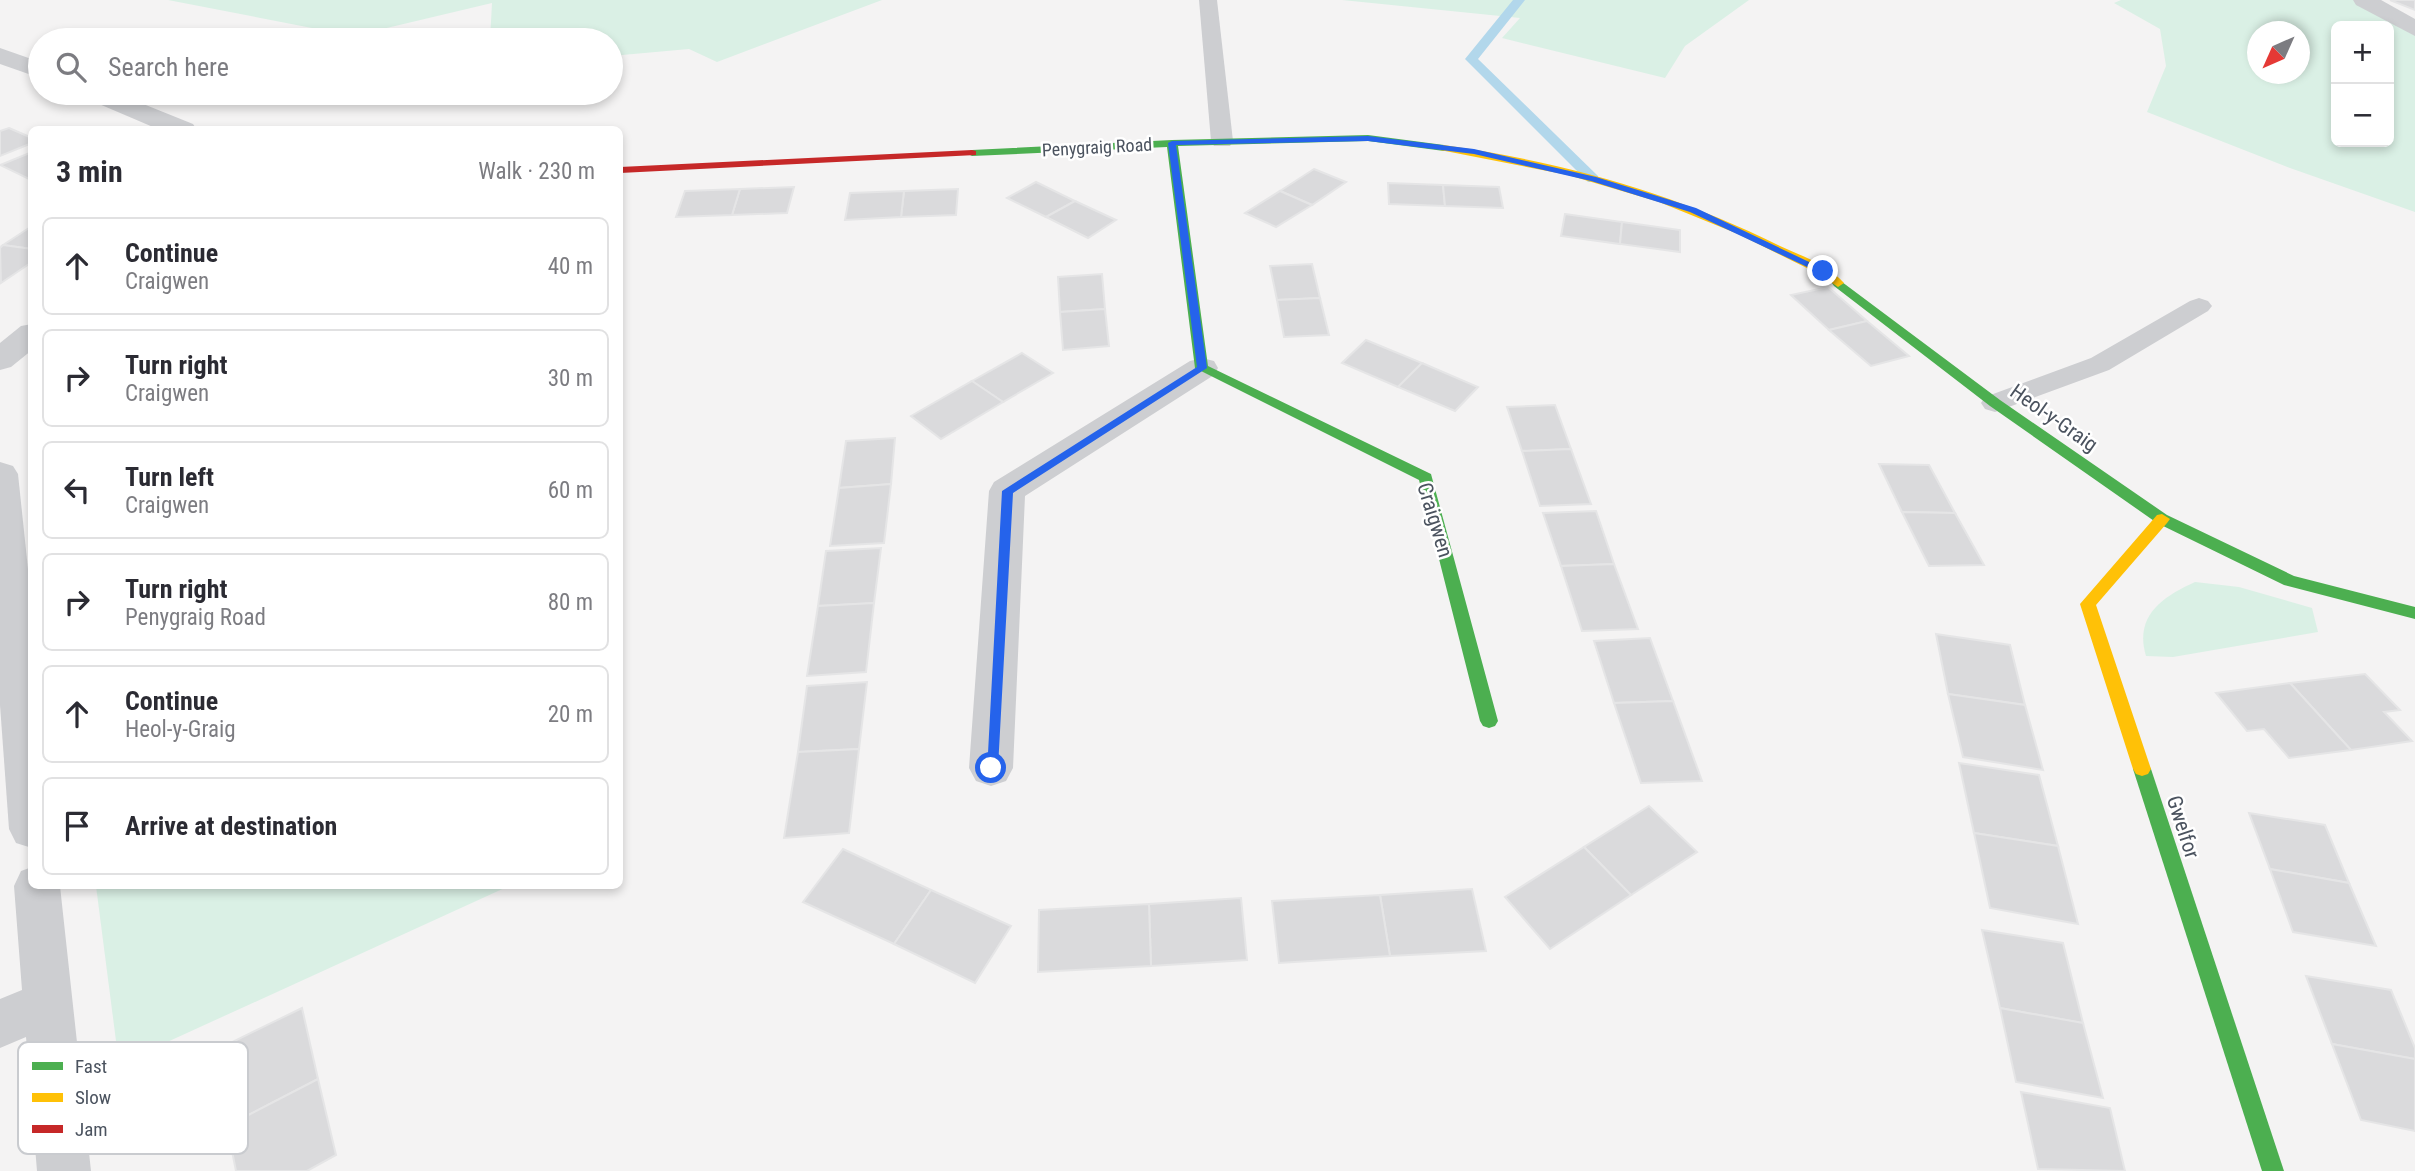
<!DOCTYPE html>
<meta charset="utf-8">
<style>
:root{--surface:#fff;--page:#f2f2f3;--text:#2b2b33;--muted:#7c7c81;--line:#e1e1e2}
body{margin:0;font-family:"Roboto Condensed",sans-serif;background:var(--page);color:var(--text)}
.controls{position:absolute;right:21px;top:21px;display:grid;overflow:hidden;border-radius:10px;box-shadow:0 4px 10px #0003}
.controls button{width:63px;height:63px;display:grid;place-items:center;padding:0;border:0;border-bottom:2px solid var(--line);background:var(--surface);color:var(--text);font:35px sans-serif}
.compass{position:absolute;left:2247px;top:21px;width:63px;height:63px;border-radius:50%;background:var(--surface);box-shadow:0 4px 10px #0003;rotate:225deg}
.stop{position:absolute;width:21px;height:21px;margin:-16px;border:5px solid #2563eb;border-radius:50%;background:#fff}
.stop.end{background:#2563eb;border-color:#fff;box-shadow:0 2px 7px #0008}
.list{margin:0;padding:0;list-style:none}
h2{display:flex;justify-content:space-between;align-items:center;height:91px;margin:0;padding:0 28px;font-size:30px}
h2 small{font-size:23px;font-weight:400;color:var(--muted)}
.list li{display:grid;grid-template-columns:46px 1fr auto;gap:21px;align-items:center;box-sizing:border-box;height:98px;margin:0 14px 14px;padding:0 14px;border:2px solid var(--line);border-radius:10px}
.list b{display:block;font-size:26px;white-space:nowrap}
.list p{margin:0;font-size:23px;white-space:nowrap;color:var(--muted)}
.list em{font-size:23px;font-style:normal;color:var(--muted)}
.icon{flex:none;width:38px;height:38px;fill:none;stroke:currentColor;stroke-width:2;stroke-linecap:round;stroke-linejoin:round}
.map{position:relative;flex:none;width:2415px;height:1171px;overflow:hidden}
.search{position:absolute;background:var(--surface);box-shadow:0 4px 10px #0003;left:28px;top:28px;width:595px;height:77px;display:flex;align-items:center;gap:18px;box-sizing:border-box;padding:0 24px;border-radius:38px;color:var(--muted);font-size:26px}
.panel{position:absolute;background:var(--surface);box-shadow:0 4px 10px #0003;left:28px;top:126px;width:595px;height:763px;border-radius:10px}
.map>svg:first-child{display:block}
.green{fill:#daf0e5;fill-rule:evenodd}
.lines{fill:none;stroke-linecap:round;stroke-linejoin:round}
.stream{fill:#b2d7eb;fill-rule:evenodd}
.building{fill:#dadadc;stroke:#e5e5e6;stroke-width:2}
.lane{fill:#cdced1;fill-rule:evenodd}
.street{fill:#cdced1;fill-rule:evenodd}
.fast{fill:#4caf50;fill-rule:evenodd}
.slow{fill:#ffc107;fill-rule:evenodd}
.jam{fill:#c62828;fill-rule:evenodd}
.route{fill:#2563eb}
.labels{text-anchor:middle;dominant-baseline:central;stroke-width:5;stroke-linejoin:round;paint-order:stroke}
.far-street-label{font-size:18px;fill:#4b535f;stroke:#fff}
.street-label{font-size:21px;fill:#4b535f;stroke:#fff}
.key{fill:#fff;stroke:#c9cbcf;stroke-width:2}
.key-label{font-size:19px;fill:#4b535f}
</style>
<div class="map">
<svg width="2415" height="1171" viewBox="0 0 2415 1171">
<rect width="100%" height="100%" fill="#f4f3f3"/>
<g class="green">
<path d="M168 0H882L717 62 689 49 611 56V40H490L492 3 353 36Z"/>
<path d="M1342 0H1749L1685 46 1665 78 1502 38 1520 18Z"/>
<path d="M2121 0H2354L2415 34V212L2290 168 2147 112 2166 66 2160 29 2114 3ZM2336 26H2389V142H2336ZM2258 32H2300V74H2258Z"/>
<path d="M2195 582 2239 587 2312 608 2318 632 2173 657 2146 656C2134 616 2162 597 2195 582Z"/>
<path d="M96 886H509L119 1064Z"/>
</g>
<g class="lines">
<path class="stream" d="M1513 0H1525L1478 59 1598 176V182H1588L1465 59Z"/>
</g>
<g class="building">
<path d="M2390 0H2415V10Z"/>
<path d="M9 128 32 138V143L0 156V131Z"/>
<path d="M32 152V178L29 179 0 165Z"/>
<path d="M1314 169 1346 182 1312 205 1280 191Z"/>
<path d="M1036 182 1075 201 1046 217 1007 198Z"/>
<path d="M1388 183 1443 185 1445 206 1389 204Z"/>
<path d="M1443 185 1499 187 1503 208 1445 206Z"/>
<path d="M794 187 787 213 732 215 740 189Z"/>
<path d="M740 189 732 215 676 217 685 191Z"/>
<path d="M958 189 956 215 901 217 904 191Z"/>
<path d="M904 191 901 217 845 220 850 193Z"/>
<path d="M1280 191 1312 205 1276 227 1245 213Z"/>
<path d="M1075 201 1116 220 1088 238 1046 217Z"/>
<path d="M1565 214 1622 222 1620 244 1561 236Z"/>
<path d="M1622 222 1680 230V252L1620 244Z"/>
<path d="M32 226V249L3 245Z"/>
<path d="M3 245 32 249V262L1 283 0 248Z"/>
<path d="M1312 264 1320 298 1277 300 1270 266Z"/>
<path d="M1102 274 1105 309 1060 312 1058 277Z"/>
<path d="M1828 287 1867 321 1829 330 1791 295Z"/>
<path d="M1320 298 1329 335 1284 337 1277 300Z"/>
<path d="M1105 309 1109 346 1063 350 1060 312Z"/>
<path d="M1867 321 1909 356 1871 366 1829 330Z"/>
<path d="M1366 340 1422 363 1398 387 1342 363Z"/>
<path d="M1022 353 1053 373 1003 402 972 381Z"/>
<path d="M1422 363 1478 387 1455 411 1398 387Z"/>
<path d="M972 381 1003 402 941 439 911 416Z"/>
<path d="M1555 405 1571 449 1522 451 1507 407Z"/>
<path d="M895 438 891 484 839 488 846 441Z"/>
<path d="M1571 449 1591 504 1540 506 1522 451Z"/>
<path d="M1879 464 1929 465 1955 513 1902 512Z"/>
<path d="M891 484 884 543 830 546 839 488Z"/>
<path d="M1596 511 1614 564 1561 566 1543 513Z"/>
<path d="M1902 512 1955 513 1984 565 1929 566Z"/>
<path d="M881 548 874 603 818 606 826 551Z"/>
<path d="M1614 564 1638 629 1582 631 1561 566Z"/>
<path d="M874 603 866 672 807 676 818 606Z"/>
<path d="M1936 634 2010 645 2025 705 1948 694Z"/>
<path d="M1650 638 1673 701 1614 703 1594 641Z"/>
<path d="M2365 674 2400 710 2384 712 2412 741 2351 750 2290 683Z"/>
<path d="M867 682 859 749 798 752 807 686Z"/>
<path d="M2290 683 2351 750 2289 758 2264 729 2247 731 2216 693Z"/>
<path d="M1948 694 2025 705 2043 770 1963 757Z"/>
<path d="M1673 701 1702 781 1641 783 1614 703Z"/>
<path d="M859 749 849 833 784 838 798 752Z"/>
<path d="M1959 763 2039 775 2058 846 1974 833Z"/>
<path d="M1649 806 1697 852 1631 895 1584 847Z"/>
<path d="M2249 813 2325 825 2349 883 2270 869Z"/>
<path d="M1974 833 2058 846 2078 924 1990 908Z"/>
<path d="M1584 847 1631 895 1550 949 1505 897Z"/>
<path d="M843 849 931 890 894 944 803 902Z"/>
<path d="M2270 869 2349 883 2376 946 2293 932Z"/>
<path d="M1472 889 1486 951 1390 956 1380 895Z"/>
<path d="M931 890 1011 926 975 983 894 944Z"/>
<path d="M1380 895 1390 956 1279 963 1272 901Z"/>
<path d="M1241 898 1247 960 1151 966 1149 904Z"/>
<path d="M1149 904 1151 966 1038 972 1039 910Z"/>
<path d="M1982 930 2063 943 2083 1023 2000 1008Z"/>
<path d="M2306 976 2391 990 2415 1048V1059L2332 1044Z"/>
<path d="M302 1008 318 1079 227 1126 214 1051Z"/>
<path d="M2000 1008 2083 1023 2103 1098 2016 1082Z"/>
<path d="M2332 1044 2415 1059V1131L2361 1120Z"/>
<path d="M318 1079 336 1155 307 1171H236L227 1126Z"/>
<path d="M2021 1092 2110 1108 2125 1171 2038 1169Z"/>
</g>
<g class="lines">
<g class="lane">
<path d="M1199 0H1217L1233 141 1230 146H1214L1211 141Z"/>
<path d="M2199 298 2208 301 2212 306 2208 311 2109 370 1995 412 1985 409 1981 403 1985 397 2091 358 2190 301Z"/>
</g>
<g class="street">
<path d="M2353 0H2381L2415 19V36L2356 5Z"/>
<path d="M0 48 40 62V78L0 64Z"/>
<path d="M81 93H116L193 124 197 130H160L85 98Z"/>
<path d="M32 324V350L11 367 0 370V343L21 326Z"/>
<path d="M1202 358 1214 361 1218 368 1214 375 1025 496 1013 768 1006 781 991 786 976 781 969 768 989 491 994 482 1190 361Z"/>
<path d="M0 462 13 466 18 474 32 607V848L16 843 9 829 0 705Z"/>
<path d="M32 867V886H60L91 1171H37L26 1037 0 1048V999L22 990 14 886 21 871Z"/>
</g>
<g class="fast">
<path d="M1368 135 1444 145 1449 148 1444 151 1368 141 1178 146 1208 366 1431 474 1498 721 1495 726 1489 728 1483 726 1480 721 1419 480 1195 368 1167 147 972 156 966 153 972 150 1172 140Z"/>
<path d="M1838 279 2000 400 2167 515 2294 576 2415 607V619L2284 585 2157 523 1990 406 1834 286 1832 283Z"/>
<path d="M2142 762 2148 764 2151 769 2284 1171H2262L2133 769 2136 764Z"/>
</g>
<g class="slow">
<path d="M1444 145C1562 162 1674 193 1780 246 1802 256 1828 265 1844 283L1838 287 1819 274 1738 234 1659 202 1568 175 1440 150 1439 148Z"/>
<path d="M2162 514 2170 519 2167 523 2096 605 2151 769 2148 774 2142 776 2136 774 2133 769 2080 604 2157 515Z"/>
</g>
<path class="jam" d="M972 150 976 151V155L620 173V167Z"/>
</g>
<path class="route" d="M1368 136 1474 149 1596 177 1696 208 1828 271 1820 273 1690 212 1591 181 1474 154 1368 141 1176 145 1207 368 1013 493 998 768 996 772H987L1002 491 1197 367 1168 143 1172 141Z"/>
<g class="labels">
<g class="far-street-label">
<text transform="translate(1097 147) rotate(-3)">Penygraig Road</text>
</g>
<g class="street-label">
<text transform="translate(2054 418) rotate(35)">Heol-y-Graig</text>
<text transform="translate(1435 520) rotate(73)">Craigwen</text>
<text transform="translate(2183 827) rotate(72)">Gwelfor</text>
</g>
</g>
<rect x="18" y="1042" width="230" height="112" rx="10" class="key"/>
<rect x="32" y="1062" width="31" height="8" fill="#4caf50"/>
<rect x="32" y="1093" width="31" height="9" fill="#ffc107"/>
<rect x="32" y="1125" width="31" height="8" fill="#c62828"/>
<g class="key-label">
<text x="75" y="1073">Fast</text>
<text x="75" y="1104">Slow</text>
<text x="75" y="1136">Jam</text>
</g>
</svg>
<div class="controls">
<button>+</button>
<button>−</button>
</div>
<svg class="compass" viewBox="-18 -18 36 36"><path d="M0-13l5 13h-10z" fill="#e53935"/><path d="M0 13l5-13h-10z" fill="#7c7c81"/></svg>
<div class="stop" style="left:991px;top:768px"></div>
<div class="stop end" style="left:1823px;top:271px"></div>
<div class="search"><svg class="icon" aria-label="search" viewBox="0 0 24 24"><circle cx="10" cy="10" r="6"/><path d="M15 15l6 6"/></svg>Search here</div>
<section class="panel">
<h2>3 min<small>Walk · 230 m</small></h2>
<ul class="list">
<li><svg class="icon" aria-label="ahead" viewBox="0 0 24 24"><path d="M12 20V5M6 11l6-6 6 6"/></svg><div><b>Continue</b><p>Craigwen</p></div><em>40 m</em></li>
<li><svg class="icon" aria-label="right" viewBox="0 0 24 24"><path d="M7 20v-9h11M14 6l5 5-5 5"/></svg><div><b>Turn right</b><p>Craigwen</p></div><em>30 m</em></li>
<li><svg class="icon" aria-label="left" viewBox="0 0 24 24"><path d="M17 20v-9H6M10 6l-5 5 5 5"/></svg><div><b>Turn left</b><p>Craigwen</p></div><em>60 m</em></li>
<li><svg class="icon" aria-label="right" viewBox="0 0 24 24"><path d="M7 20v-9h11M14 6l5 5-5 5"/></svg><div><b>Turn right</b><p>Penygraig Road</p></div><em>80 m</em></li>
<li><svg class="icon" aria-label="ahead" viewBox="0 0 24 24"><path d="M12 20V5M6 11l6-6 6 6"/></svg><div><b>Continue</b><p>Heol-y-Graig</p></div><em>20 m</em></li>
<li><svg class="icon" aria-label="arrive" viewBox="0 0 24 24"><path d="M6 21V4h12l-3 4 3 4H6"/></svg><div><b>Arrive at destination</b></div></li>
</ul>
</section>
</div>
